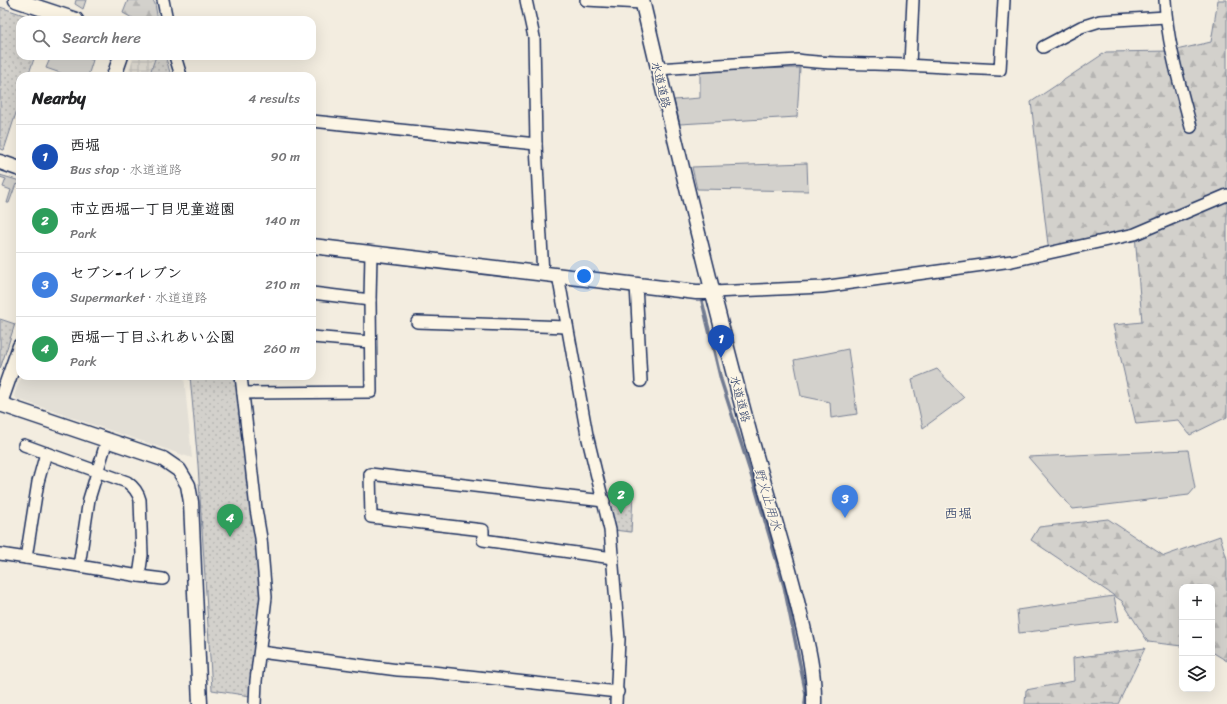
<!DOCTYPE html>
<meta charset="utf-8">
<style>
:root{--surface:#fff;--page:#f6f6f6;--text:#202124;--muted:#757577;--line:#e0e0e0;--accent:#0f766e}
body{margin:0;font-family:Sriracha,"Klee One",sans-serif;background:var(--page);color:var(--text)}
.controls{position:absolute;right:12px;bottom:12px;display:grid;overflow:hidden;border-radius:8px;box-shadow:0 4px 16px #0002}
.controls button{width:36px;height:36px;display:grid;place-items:center;padding:0;border:0;border-bottom:1px solid var(--line);background:var(--surface);color:var(--text);font:20px sans-serif}
.you{position:absolute;left:584px;top:276px;width:14px;height:14px;margin:-10px;border:3px solid #fff;border-radius:50%;background:#1a73e8;box-shadow:0 0 0 6px #1a73e833}
.badge{display:grid;place-items:center;width:26px;height:26px;border-radius:50%;background:var(--accent);color:#fff;font-size:13px;font-weight:700}
.pin{position:absolute;translate:-50% -33px;filter:drop-shadow(0 1px 2px #0008)}
.pin::after{content:'';position:absolute;top:21px;width:14px;height:12px;background:inherit;clip-path:polygon(0 0,100% 0,50% 100%)}
.list{margin:0;padding:0;list-style:none}
h2{display:flex;justify-content:space-between;align-items:center;height:52px;margin:0;padding:0 16px;font-size:17px}
h2 small{font-size:13px;font-weight:400;color:var(--muted)}
.list li{display:grid;grid-template-columns:26px 1fr auto;gap:12px;align-items:center;box-sizing:border-box;height:64px;padding:0 16px;border-top:1px solid var(--line)}
.list b{display:block;font-size:15px;white-space:nowrap}
.list p{margin:0;font-size:13px;white-space:nowrap;color:var(--muted)}
.list em{font-size:13px;font-style:normal;color:var(--muted)}
.icon{flex:none;width:22px;height:22px;fill:none;stroke:currentColor;stroke-width:2;stroke-linecap:round;stroke-linejoin:round}
.map{position:relative;flex:none;width:1227px;height:704px;overflow:hidden}
.search{position:absolute;background:var(--surface);box-shadow:0 4px 16px #0002;left:16px;top:16px;width:300px;height:44px;display:flex;align-items:center;gap:10px;box-sizing:border-box;padding:0 14px;border-radius:12px;color:var(--muted);font-size:15px}
.panel{position:absolute;background:var(--surface);box-shadow:0 4px 16px #0002;left:16px;top:72px;width:300px;height:308px;border-radius:12px}
.map>svg:first-child{display:block}
.built{fill:#e3dfd6}
.industrial{fill:url(#industrial-grid)}
.green{fill:#d3d1cc;stroke:#778095}
.forest{fill:url(#forest-firs);stroke:#778095}
.park{fill:url(#park-dots);stroke:#778095}
.lines{fill:none;stroke-linecap:round;stroke-linejoin:round}
.stream{stroke:#707a91;stroke-width:3.5}
.minor-casing{stroke:#1b2f5e;stroke-width:14}
.tertiary-casing{stroke:#1b2f5e;stroke-width:17}
.minor{stroke:#fcf5e5;stroke-width:11}
.tertiary{stroke:#fcf5e5;stroke-width:14}
.labels{text-anchor:middle;dominant-baseline:central;stroke-width:3;stroke-linejoin:round;paint-order:stroke}
.street-label{font-size:12px;fill:#1b2f5e;stroke:#fcf5e5}
.water-label{font-size:13px;font-style:italic;fill:#465478;stroke:#fcf5e5}
.quarter-label{font-size:14px;fill:#1b2f5e;stroke:#fcf5e5}
</style>
<div class="map">
<svg width="1227" height="704" viewBox="0 0 1227 704">
<defs>
<pattern id="industrial-grid" width="8" height="8" patternUnits="userSpaceOnUse"><rect width="8" height="8" fill="#e3dfd6"/><path d="M0 4h8M4 0v8" fill="none" stroke="#c2c0ba"/></pattern>
<pattern id="forest-firs" width="22" height="20" patternUnits="userSpaceOnUse"><rect width="22" height="20" fill="#d3d1cc"/><path d="M5 1l3.5 6h-7zM16 11l3.5 6h-7z" fill="#b5b4b2"/></pattern>
<pattern id="park-dots" width="8" height="8" patternUnits="userSpaceOnUse"><rect width="8" height="8" fill="#d3d1cc"/><path d="M2 2h.1M6 6h.1" fill="none" stroke="#b5b4b2" stroke-width="1.8" stroke-linecap="round"/></pattern>
</defs>
<rect width="100%" height="100%" fill="#f3ede0"/>
<filter id="ink" filterUnits="userSpaceOnUse"><feTurbulence type="fractalNoise" baseFrequency=".025" numOctaves="2"/><feDisplacementMap in="SourceGraphic" scale="8" xChannelSelector="R" yChannelSelector="G"/><feConvolveMatrix kernelMatrix="1 2 1 2 8 2 1 2 1" color-interpolation-filters="sRGB"/></filter>
<g filter="url(#ink)">
<path class="built" d="M21 376H184L192 458 17 399 14 395Z"/>
<path class="industrial" d="M134 56 155 57 148 76H127Z"/>
<g class="green">
<path d="M51 56H81L93 60 88 76H69L46 68Z"/>
<path d="M800 68 797 117 680 124 674 100 700 98V70Z"/>
<path d="M807 163 808 191 697 189 692 167Z"/>
<path d="M0 175 20 181V185L16 184 9 203H7L11 190 3 187 6 179 0 177Z"/>
<path d="M848 349 857 414 831 418 830 402 801 396 794 360Z"/>
<path d="M937 369 964 398 923 428 912 379Z"/>
<path d="M1188 450 1195 488 1189 495 1073 509 1028 457Z"/>
<path d="M1114 596 1119 621 1019 633 1017 610Z"/>
</g>
<g class="forest">
<path d="M76 0H86L83 9 75 4Z"/>
<path d="M128 0H153L155 4 158 20H136L123 13Z"/>
<path d="M1218 0H1227V417L1190 435 1178 420 1136 424 1113 325 1142 322 1135 234 1049 253 1031 102 1106 52 1172 51 1211 42Z"/>
<path d="M1108 519 1164 556 1220 536 1227 559V661L1212 652V587H1182V646L1148 642 1122 601 1031 540 1039 527Z"/>
<path d="M1145 648 1118 704H1025L1026 690 1074 681 1073 658Z"/>
</g>
<g class="park">
<path d="M0 7 39 20H20V56H35L28 76H20V101L4 150 0 149Z"/>
<path d="M156 56H162L166 58 171 76H149Z"/>
<path d="M0 319 15 324 0 369Z"/>
<path d="M190 376H235L250 479 263 596 250 696 212 690 198 465Z"/>
<path d="M604 492 633 497 631 532 613 530Z"/>
</g>
<g class="lines">
<path class="stream" d="M702 301 721 380 756 490 784 586 806 694 805 704"/>
<defs>
<g id="minor">
<path d="M163 0 167 20"/>
<path d="M526 0 534 37 536 144 539 203 543 274"/>
<path d="M586 0 642 3"/>
<path d="M1165 0C1167 43 1180 85 1191 127"/>
<path d="M1043 47 1081 27 1100 21 1166 17"/>
<path d="M175 56 181 76"/>
<path d="M910 65 913 0"/>
<path d="M657 69 798 60C823 64 849 63 874 64 916 65 958 68 1000 70L1004 0"/>
<path d="M312 121 536 144"/>
<path d="M558 275 587 435 610 530 619 639 616 704"/>
<path d="M636 284 641 381"/>
<path d="M713 292 822 287 1012 261 1135 234 1227 195"/>
<path d="M312 293 370 300"/>
<path d="M417 322 567 327"/>
<path d="M312 337 370 342"/>
<path d="M241 376 256 509 261 538 266 597 256 681 255 704"/>
<path d="M243 393 371 392 370 300 371 253"/>
<path d="M24 445 46 453"/>
<path d="M604 501 370 474 371 517 483 530V540L613 558"/>
<path d="M0 554 79 566 89 499 107 440"/>
<path d="M26 558 38 482 46 453 127 482C134 487 138 492 140 500L142 555 139 576 79 566"/>
<path d="M139 576 163 579"/>
<path d="M260 652 398 670 432 672 618 692"/>
</g>
<g id="tertiary">
<path d="M16 0 76 20"/>
<path d="M642 0C676 145 711 291 750 435 765 489 782 542 796 597 804 632 815 668 814 704"/>
<path d="M114 76 121 56"/>
<path d="M0 162 20 169"/>
<path d="M312 246 696 292H713"/>
<path d="M0 403 20 346"/>
<path d="M0 404 163 459 179 470 188 485 191 502 200 704"/>
</g>
</defs>
<use href="#minor" class="minor-casing"/>
<use href="#tertiary" class="tertiary-casing"/>
<use href="#minor" class="minor"/>
<use href="#tertiary" class="tertiary"/>
</g>
</g>
<g class="labels">
<g class="street-label">
<text transform="translate(661 85) rotate(76)">水道道路</text>
<text transform="translate(740 399) rotate(75)">水道道路</text>
</g>
<g class="water-label">
<text transform="translate(768 499) rotate(73)">野火止用水</text>
</g>
<g class="quarter-label">
<text x="958" y="513">西堀</text>
</g>
</g>
</svg>
<div class="controls">
<button>+</button>
<button>−</button>
<button><svg class="icon" aria-label="layers" viewBox="0 0 24 24"><path d="M12 4l9 5-9 5-9-5zM3 14l9 5 9-5"/></svg></button>
</div>
<div class="you"></div>
<div class="pin badge" style="left:721px;top:358px;background:#1a4fb4">1</div>
<div class="pin badge" style="left:621px;top:514px;background:#2e9e5b">2</div>
<div class="pin badge" style="left:845px;top:518px;background:#3f7fe0">3</div>
<div class="pin badge" style="left:230px;top:537px;background:#2e9e5b">4</div>
<div class="search"><svg class="icon" aria-label="search" viewBox="0 0 24 24"><circle cx="10" cy="10" r="6"/><path d="M15 15l6 6"/></svg>Search here</div>
<section class="panel">
<h2>Nearby<small>4 results</small></h2>
<ul class="list">
<li><span class="badge" style="background:#1a4fb4">1</span><div><b>西堀</b><p>Bus stop · 水道道路</p></div><em>90 m</em></li>
<li><span class="badge" style="background:#2e9e5b">2</span><div><b>市立西堀一丁目児童遊園</b><p>Park</p></div><em>140 m</em></li>
<li><span class="badge" style="background:#3f7fe0">3</span><div><b>セブン-イレブン</b><p>Supermarket · 水道道路</p></div><em>210 m</em></li>
<li><span class="badge" style="background:#2e9e5b">4</span><div><b>西堀一丁目ふれあい公園</b><p>Park</p></div><em>260 m</em></li>
</ul>
</section>
</div>
